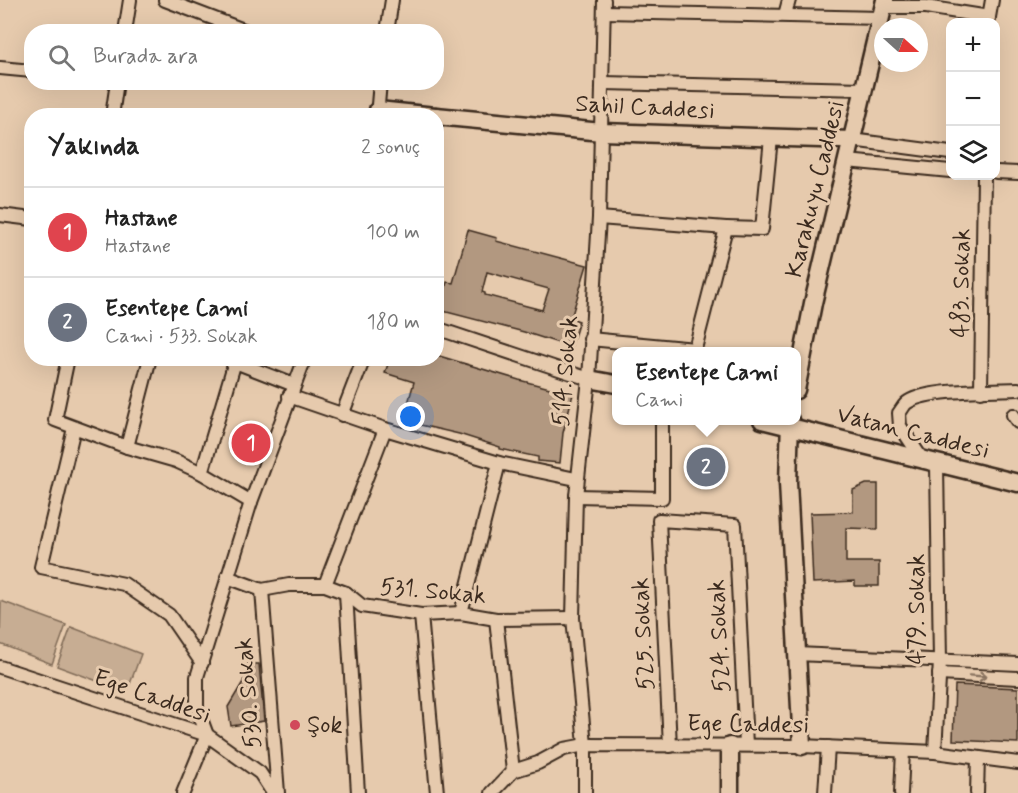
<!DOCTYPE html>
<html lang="tr">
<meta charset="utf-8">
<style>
:root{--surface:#fff;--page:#f2f2f2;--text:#222;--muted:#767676;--line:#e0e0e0;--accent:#1a73e8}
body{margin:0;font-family:Mynerve,sans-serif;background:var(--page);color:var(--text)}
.controls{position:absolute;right:18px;top:18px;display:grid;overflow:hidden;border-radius:12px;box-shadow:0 6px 24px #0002}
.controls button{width:54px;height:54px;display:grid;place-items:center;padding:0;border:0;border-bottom:2px solid var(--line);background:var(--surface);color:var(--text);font:30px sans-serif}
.compass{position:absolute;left:874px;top:18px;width:54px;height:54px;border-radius:50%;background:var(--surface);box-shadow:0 6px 24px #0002;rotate:111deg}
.you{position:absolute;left:411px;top:417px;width:21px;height:21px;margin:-15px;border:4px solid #fff;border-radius:50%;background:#1a73e8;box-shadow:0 0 0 9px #1a73e833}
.badge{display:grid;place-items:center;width:39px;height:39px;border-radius:50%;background:var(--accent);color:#fff;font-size:20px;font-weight:700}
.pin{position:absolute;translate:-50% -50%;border:3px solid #fff;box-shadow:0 2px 6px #0006}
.popup{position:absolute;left:612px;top:347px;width:189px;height:78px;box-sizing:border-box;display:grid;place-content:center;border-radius:12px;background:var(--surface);filter:drop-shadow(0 2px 4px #0005);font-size:20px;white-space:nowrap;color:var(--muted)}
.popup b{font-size:22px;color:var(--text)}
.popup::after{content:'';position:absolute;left:50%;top:100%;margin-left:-12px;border:12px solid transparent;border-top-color:var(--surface)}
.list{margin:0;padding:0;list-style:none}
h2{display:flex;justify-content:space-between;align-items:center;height:78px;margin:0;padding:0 24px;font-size:26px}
h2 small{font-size:20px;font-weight:400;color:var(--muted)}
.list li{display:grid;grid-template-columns:39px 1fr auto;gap:18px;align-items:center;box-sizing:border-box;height:90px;padding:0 24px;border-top:2px solid var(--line)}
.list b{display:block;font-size:22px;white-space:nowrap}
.list p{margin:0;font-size:20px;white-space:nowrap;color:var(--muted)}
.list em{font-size:20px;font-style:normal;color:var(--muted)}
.icon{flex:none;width:33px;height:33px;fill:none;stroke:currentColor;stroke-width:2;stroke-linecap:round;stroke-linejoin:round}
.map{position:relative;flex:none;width:1018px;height:793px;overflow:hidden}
.search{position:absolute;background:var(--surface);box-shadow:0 6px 24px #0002;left:24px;top:24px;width:420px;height:66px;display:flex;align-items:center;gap:15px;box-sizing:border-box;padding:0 21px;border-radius:24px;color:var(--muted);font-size:22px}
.panel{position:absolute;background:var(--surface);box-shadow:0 6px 24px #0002;left:24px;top:108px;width:420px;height:258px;border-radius:24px}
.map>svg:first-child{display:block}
.green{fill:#c7ad93;stroke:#816c58;stroke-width:1.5}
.building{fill:#b29880;stroke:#3b2a1e;stroke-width:1.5;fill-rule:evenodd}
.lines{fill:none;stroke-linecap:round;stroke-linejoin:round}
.street-casing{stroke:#3b2a1e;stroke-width:16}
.secondary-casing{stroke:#3b2a1e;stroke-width:21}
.street{stroke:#e6caad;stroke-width:12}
.secondary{stroke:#e6caad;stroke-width:16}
.oneway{stroke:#88725e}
.poi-dot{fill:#d1495b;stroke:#e6caad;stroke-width:2}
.labels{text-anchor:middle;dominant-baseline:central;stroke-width:6;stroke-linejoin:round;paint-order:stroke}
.street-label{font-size:24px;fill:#3b2a1e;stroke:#e6caad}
.poi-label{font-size:24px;fill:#3b2a1e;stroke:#e6caad;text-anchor:start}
</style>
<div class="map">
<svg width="1018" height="793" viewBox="0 0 1018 793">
<rect width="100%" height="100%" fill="#e6caad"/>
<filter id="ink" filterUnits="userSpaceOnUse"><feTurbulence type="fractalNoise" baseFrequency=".0167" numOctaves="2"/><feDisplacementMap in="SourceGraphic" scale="12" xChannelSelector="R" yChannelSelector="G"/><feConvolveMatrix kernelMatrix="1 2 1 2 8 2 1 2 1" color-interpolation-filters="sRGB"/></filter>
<g filter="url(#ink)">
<g class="green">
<path d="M1 601 66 625 52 664 0 644Z"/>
<path d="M71 627 141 654 127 692 57 666Z"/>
</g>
<g class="building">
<path d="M468 230 497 238 496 241 587 265 571 318 579 321 571 347 524 332 439 310 447 282 453 283ZM487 272 549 289 542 310 485 295V293L482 292Z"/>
<path d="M436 355 519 380 573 394 563 433 560 463 538 461V457L500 449V447L459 434 403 421 414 382 385 373 390 358H436Z"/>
<path d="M717 450 723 475 695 483 688 458Z"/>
<path d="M866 484H878V529L846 528V562H879V586H855V581L813 583 810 513 853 512V490Z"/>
<path d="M248 664H259L264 721 231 726 228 707 243 682Z"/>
<path d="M955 685 1018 688V743L953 740Z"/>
</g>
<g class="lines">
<defs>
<g id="street">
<path d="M165 0 249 32"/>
<path d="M883 7H926L989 17 988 22"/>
<path d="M604 12 881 18"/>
<path d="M785 15 789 0"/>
<path d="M989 17 992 0"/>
<path d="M125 32 130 0"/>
<path d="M387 32 392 0"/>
<path d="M0 68 32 71"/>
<path d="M603 83 864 89"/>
<path d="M112 116 117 82"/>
<path d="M377 116 380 82"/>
<path d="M852 140 950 153"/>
<path d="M847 161 950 171"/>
<path d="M996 172 1018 173"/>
<path d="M0 215 32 219"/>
<path d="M599 218 726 228"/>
<path d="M436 328 589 379"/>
<path d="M590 339 695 349 726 228 762 229 771 138"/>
<path d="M68 358 55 420 127 447 176 461 202 473 251 502"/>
<path d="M235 362 294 385"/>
<path d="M981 391 984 176"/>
<path d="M289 396 385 429 499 463 576 479"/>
<path d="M342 415 364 358"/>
<path d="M1013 415 1018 422"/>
<path d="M74 428 41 567 124 584 169 615 202 663"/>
<path d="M127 447 150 358"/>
<path d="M924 462 900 426 899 413C902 410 904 404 908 402 928 389 992 390 1018 389"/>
<path d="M202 473 236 358"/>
<path d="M576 496 662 498V420"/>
<path d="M227 577 262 590 289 585H325L346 593 362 606 421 615 461 613 496 619 573 618"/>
<path d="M325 585 385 429"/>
<path d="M262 590 278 793"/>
<path d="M346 593 358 793"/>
<path d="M461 613 499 463"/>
<path d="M421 615 437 793"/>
<path d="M496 619 513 771"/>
<path d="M797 654 1018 664"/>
<path d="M0 667 207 735 260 773 273 793"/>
<path d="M939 674 1018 678"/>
<path d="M670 746 659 520 735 525 746 745"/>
<path d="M935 752 940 661 937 465"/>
<path d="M183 793 207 735 197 708V677L251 502 305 358"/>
<path d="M492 793 513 771 538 763 564 749 585 745 802 746 935 752 1018 763"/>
<path d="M585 793V745L573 618 576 496 589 379 599 218 604 0"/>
<path d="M825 793 828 747"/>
<path d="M901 793 903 751"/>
<path d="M977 793 978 758"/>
</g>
<g id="secondary">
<path d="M378 110 435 116"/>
<path d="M436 116 602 132 852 140"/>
<path d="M589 379 616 384"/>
<path d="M796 390 813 303 885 0"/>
<path d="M762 420 1018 483"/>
<path d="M790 420 788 483 802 746"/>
<path d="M730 793V746"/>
</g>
</defs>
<use href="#street" class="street-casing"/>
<use href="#secondary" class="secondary-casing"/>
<use href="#street" class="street"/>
<use href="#secondary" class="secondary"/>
</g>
<defs><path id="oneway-shaft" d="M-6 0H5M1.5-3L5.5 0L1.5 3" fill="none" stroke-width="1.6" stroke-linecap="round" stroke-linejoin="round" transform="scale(1.5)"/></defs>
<use class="oneway" href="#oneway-shaft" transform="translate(978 676) rotate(4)"/>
</g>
<circle class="poi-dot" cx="295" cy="725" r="6"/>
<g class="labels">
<g class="street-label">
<text transform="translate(645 108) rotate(3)">Sahil Caddesi</text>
<text transform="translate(816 189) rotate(-76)">Karakuyu Caddesi</text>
<text transform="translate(962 283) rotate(-89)">483. Sokak</text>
<text transform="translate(566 371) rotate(-85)">514. Sokak</text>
<text transform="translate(913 433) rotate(14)">Vatan Caddesi</text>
<text transform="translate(433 592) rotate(5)">531. Sokak</text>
<text transform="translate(917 609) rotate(-90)">479. Sokak</text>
<text transform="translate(644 634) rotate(-93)">525. Sokak</text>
<text transform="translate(720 636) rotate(-93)">524. Sokak</text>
<text transform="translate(249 693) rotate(-95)">530. Sokak</text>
<text transform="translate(152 697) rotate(19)">Ege Caddesi</text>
<text transform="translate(748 725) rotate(1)">Ege Caddesi</text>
</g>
<g class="poi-label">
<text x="307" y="725">Şok</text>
</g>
</g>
</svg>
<div class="controls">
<button>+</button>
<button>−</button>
<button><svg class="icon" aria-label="layers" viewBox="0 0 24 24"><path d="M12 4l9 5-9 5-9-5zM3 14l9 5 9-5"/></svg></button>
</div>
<svg class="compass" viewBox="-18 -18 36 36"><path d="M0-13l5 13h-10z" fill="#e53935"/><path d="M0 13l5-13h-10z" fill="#767676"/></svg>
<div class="you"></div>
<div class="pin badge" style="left:251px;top:443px;background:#e0444e">1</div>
<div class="pin badge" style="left:706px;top:467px;background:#6b7280">2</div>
<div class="popup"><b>Esentepe Cami</b>Cami</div>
<div class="search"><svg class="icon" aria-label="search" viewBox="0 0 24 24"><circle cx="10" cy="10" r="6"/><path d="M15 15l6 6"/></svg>Burada ara</div>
<section class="panel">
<h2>Yakında<small>2 sonuç</small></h2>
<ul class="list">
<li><span class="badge" style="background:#e0444e">1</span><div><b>Hastane</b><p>Hastane</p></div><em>100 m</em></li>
<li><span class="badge" style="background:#6b7280">2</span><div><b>Esentepe Cami</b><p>Cami · 533. Sokak</p></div><em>180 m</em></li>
</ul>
</section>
</div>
